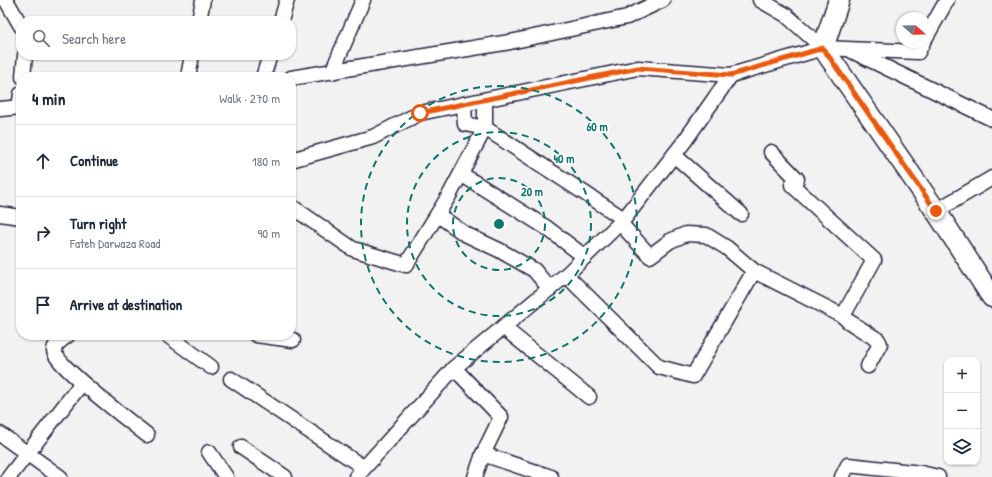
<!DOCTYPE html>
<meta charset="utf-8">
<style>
:root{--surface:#fff;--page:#f2f2f3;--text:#1f2937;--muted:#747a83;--line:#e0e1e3}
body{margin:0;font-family:"Patrick Hand",sans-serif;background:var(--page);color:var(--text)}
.controls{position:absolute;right:12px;bottom:12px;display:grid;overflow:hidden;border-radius:8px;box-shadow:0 1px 3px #0004}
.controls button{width:36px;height:36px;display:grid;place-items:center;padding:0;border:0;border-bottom:1px solid var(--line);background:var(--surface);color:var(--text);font:20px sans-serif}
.compass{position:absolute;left:896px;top:12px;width:36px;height:36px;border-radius:50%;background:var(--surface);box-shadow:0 1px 3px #0004;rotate:110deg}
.stop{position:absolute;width:12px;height:12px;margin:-9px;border:3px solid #ea580c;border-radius:50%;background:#fff}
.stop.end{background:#ea580c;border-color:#fff;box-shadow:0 1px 4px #0008}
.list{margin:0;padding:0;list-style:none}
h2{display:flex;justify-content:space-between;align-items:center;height:52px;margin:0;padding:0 16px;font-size:17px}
h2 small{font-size:13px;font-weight:400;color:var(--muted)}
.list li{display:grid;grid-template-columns:26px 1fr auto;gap:12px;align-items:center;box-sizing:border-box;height:72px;padding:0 16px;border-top:1px solid var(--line)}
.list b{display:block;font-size:15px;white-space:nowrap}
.list p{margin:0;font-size:13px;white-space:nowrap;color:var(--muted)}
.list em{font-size:13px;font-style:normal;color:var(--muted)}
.icon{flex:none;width:22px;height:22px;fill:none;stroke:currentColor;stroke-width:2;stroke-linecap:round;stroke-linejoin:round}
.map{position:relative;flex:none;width:992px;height:477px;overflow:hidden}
.search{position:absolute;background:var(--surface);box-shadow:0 1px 3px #0004;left:16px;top:16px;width:280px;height:44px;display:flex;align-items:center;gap:10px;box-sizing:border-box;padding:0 14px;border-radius:16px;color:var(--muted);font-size:15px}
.panel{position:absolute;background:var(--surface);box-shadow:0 1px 3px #0004;left:16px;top:72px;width:280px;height:268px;border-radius:16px}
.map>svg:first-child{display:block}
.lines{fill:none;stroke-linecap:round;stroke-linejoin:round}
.minor-casing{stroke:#22223b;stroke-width:17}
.secondary-casing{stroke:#22223b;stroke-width:23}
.minor{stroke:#fff;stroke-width:14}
.secondary{stroke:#fff;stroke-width:20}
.route{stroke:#ea580c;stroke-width:5}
.ring{fill:none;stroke:#0f766e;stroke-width:2;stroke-dasharray:7 5}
.centre{fill:#0f766e;stroke:#fff;stroke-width:2}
.ring-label{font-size:12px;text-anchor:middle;font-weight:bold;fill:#0f766e;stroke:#fff;stroke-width:3.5;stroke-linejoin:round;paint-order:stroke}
</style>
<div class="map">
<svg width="992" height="477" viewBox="0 0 992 477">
<rect width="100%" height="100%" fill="#f2f2f3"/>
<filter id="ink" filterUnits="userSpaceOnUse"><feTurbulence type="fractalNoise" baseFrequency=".025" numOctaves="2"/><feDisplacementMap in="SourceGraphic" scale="8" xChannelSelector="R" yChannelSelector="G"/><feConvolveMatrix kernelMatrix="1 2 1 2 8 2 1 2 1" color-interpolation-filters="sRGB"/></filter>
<g filter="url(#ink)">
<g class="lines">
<defs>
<g id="minor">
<path d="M6 0 21 26"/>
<path d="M760 0 786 15 823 48"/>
<path d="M199 21 203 0"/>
<path d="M281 21 287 0"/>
<path d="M926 37 947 0"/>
<path d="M852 51 992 119"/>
<path d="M332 72 363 0"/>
<path d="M23 77 25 55"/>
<path d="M188 77 192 55"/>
<path d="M263 77 270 55"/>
<path d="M291 78 510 42 627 17 663 0"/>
<path d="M464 104 465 124 485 128 624 219"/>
<path d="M19 108 21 94"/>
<path d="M0 109 21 107"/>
<path d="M674 155 741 214"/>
<path d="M291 160 373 137 420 113 638 68 731 75 823 48 918 52 923 42"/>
<path d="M461 174 547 228 585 257"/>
<path d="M291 206 353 249 406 265 450 194 485 128V101"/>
<path d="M936 211 992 178"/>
<path d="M0 214 21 217"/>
<path d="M438 215 465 234 499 250 534 270 550 289"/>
<path d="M620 223 650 256 670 241 686 234 706 235 727 248 754 271"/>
<path d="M566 275 659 367 693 376 754 271 843 316 874 260 792 185 797 179 771 152"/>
<path d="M843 316 848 321 878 340 880 344 868 366"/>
<path d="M503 327 589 397"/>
<path d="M68 335C63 339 54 344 54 351 54 364 133 424 147 435"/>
<path d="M167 335 211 367"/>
<path d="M256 335 293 340"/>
<path d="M454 368 501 417 483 454 475 477"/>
<path d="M231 379 363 467"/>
<path d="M0 434 60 477"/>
<path d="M241 447 285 477"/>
<path d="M209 452 226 477"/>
<path d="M483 454 551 477"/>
<path d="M9 477 82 383"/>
<path d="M356 477 454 368 566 275 624 219 684 142 731 75"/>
<path d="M842 477 848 465 921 473 938 477"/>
</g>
<path id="secondary" d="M839 0 823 48 936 211 992 297"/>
</defs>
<use href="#minor" class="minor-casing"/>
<use href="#secondary" class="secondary-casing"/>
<use href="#minor" class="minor"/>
<use href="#secondary" class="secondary"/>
</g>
</g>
<g class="lines" filter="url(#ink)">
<path class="route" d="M420 113 638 68 731 75 823 48 936 211"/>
</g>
<g class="ring">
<circle cx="499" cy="224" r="46"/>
<circle cx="499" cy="224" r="92"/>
<circle cx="499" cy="224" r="138"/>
</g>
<circle cx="499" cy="224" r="6" class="centre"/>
<g class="ring-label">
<text x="597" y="131">60 m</text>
<text x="564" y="163">40 m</text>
<text x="532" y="196">20 m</text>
</g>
</svg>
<div class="controls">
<button>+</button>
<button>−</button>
<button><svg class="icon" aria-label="layers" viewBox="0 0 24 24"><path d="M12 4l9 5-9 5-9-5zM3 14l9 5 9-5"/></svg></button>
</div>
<svg class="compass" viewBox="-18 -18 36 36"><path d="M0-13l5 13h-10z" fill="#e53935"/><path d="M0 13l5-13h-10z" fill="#747a83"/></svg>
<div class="stop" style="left:420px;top:113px"></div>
<div class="stop end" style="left:936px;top:211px"></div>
<div class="search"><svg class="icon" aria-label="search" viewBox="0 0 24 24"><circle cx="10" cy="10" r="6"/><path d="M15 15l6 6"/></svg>Search here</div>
<section class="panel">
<h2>4 min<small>Walk · 270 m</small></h2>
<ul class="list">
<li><svg class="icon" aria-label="ahead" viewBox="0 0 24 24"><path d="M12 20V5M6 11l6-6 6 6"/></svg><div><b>Continue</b></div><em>180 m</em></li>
<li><svg class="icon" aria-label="right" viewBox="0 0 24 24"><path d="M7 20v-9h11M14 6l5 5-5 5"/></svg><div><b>Turn right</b><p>Fateh Darwaza Road</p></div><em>90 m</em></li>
<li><svg class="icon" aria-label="arrive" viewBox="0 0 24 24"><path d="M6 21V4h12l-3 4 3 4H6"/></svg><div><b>Arrive at destination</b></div></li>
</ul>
</section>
</div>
